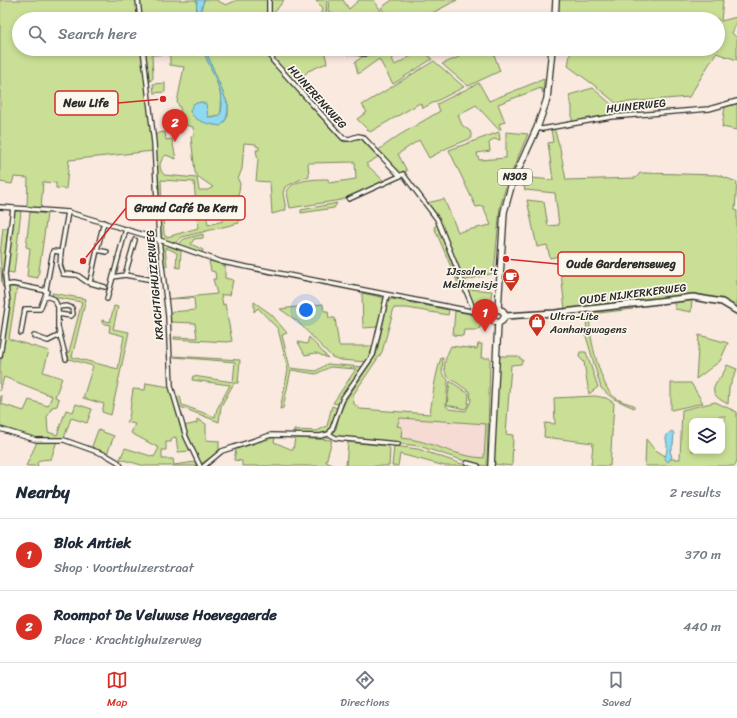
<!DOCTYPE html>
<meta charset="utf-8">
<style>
:root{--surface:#fff;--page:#f2f2f3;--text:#1f2937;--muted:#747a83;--line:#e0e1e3;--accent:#d93025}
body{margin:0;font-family:Sriracha,sans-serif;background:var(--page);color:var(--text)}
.controls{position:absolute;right:12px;bottom:12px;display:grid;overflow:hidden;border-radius:8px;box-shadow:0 2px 6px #0003}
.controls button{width:36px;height:36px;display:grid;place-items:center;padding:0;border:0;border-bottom:1px solid var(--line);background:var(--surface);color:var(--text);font:20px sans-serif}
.you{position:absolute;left:306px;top:310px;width:14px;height:14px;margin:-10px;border:3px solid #fff;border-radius:50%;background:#1a73e8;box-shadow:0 0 0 6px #1a73e833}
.badge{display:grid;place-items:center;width:26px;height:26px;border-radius:50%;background:var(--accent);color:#fff;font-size:13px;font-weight:700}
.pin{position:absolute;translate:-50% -33px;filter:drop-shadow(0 1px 2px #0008)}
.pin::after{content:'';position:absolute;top:21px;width:14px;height:12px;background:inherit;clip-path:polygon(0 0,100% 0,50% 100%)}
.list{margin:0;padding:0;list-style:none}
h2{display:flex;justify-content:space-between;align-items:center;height:52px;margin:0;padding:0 16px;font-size:17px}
h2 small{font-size:13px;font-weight:400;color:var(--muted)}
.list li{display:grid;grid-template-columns:26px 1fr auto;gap:12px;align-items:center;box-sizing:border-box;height:72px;padding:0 16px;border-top:1px solid var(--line)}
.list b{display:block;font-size:15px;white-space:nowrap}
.list p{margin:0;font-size:13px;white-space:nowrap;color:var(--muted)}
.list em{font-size:13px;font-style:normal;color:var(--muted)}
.icon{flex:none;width:22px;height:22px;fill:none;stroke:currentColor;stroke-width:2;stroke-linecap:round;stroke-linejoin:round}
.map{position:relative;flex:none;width:737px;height:466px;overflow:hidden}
.search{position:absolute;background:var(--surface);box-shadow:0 2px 6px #0003;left:12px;right:12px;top:12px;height:44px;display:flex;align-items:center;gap:10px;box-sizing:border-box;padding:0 14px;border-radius:22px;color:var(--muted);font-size:15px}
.sheet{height:196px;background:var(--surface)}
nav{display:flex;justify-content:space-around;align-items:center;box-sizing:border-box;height:56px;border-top:1px solid var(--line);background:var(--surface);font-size:11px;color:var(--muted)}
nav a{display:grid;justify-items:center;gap:2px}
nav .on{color:var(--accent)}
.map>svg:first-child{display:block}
.built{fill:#f5dbd3}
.green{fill:#c9df95;stroke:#7a8560;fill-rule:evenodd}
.water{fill:#8fdaf0;stroke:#6794a1}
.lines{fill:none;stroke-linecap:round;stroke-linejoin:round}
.street-casing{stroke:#2b2b2b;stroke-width:6}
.secondary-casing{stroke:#2b2b2b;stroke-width:8}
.primary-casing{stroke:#2b2b2b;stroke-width:8}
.street{stroke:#fbf7ec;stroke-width:3.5}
.secondary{stroke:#fbf7ec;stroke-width:5}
.primary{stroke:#fbf7ec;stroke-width:5.5}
.labels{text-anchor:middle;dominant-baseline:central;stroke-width:3.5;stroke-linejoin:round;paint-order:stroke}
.shield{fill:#fbf7ec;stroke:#696865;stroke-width:1}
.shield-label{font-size:10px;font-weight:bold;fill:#2b2b2b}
.street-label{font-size:11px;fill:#2b2b2b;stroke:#fbf7ec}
.poi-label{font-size:11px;fill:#2b2b2b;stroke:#fbf7ec;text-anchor:end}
.leader{fill:none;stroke:#d62828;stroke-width:1.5}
.callout-dot{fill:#d62828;stroke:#fbf7ec;stroke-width:1.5}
.callout{fill:#fbf7ec;stroke:#d62828;stroke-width:1.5}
.callout-label{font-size:12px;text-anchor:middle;font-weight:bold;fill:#2b2b2b}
</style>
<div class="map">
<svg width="737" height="466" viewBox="0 0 737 466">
<rect width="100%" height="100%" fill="#fae9df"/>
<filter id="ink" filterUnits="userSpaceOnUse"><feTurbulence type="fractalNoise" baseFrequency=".025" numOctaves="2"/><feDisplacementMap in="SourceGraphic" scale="8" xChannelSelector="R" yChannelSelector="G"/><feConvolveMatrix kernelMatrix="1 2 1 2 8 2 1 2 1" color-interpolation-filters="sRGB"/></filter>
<g filter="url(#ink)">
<path class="built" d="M400 418 486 424 484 458 461 456 426 442 401 438 396 426Z"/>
<g class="green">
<path d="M0 0H136L138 19H19V49H142L153 151 69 160 66 189 56 188V183L43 182 41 208 27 207 28 178 14 177 12 184 0 182Z"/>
<path d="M139 0H197L196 19H142Z"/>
<path d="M204 0H216L226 5 237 0H267V19H200L201 9Z"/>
<path d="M271 0H284L271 17Z"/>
<path d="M315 0H327L326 14 331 16 332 19H318L323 8Z"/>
<path d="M329 0H343L349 9 359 0H374L386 19H380L371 15 364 19H334L336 15 328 11Z"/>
<path d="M392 0H457L421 19H390L381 8Z"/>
<path d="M559 0H723L721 21 737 17V22L732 33 737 38V60L716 53 689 97 616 103 594 85 568 66 571 49H718V19H576V15L558 13Z"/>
<path d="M145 49H167L168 54 152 55 153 78 149 83Z"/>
<path d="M170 49H203C210 71 226 91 220 115L208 117 205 104 201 102 192 106 206 122 215 125 225 121 228 115V105L205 49H267L269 60 342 141 345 142 360 138 378 157 366 164 385 182 341 200 290 208 287 193C289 179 317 179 328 179L329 183 356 179 355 162 308 163 309 177 301 179 285 187 283 193 286 210 272 214 270 182 256 181 258 160 256 150H259V147L256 146V144L244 143 242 169 238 179 240 184 238 198 241 204 239 223 182 237 174 244 161 239 160 212 163 214 164 235 167 237 198 228 194 182 161 180 162 208H160L155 136 158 133 165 132 166 140 172 139 176 159 166 155C159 161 158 168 164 175L197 178 199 190H208L213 187 197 176 195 172 191 137 194 136 193 127 182 124 180 108 177 102 184 67 170 65ZM233 208 234 215 223 217V221L208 225 206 212Z"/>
<path d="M271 49H324L327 63 308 71 296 85 272 58Z"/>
<path d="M394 49 397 55 392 59 395 65 422 50 432 59 393 84 379 59 358 74 355 62 365 55H381Z"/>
<path d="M455 49H492L500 71 468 86 442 64 459 57Z"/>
<path d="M434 61 464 87 423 108 420 103 370 132 357 119 367 112 362 105Z"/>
<path d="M544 79 543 93 541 88 498 104 505 122 499 124 501 129H498L476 105 458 115 462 125 470 131 472 138 447 148 429 158 419 140 398 154 407 171 400 175 377 151 398 136 440 111 437 104 479 83 489 101Z"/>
<path d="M165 83V92L154 93 153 84Z"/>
<path d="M593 88 621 113 572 122V107L569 95Z"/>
<path d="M737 102V130L722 127 725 106Z"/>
<path d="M554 128 560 148 566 180 636 178 640 173H644L718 175 737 182 735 210 737 211V309L707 297 565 310 561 273 566 268 564 255 550 258 547 245 537 247 527 200 544 202 548 226 559 225 555 193 525 190 522 180 516 179 520 177 553 180 548 143 553 142 551 129Z"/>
<path d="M499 132 500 140 493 139 489 143 490 151 477 153 479 160 506 158V132L528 134 507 183 500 207 494 273 463 281 440 223 427 203 444 199 458 232 491 225 483 206 476 207 449 150Z"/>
<path d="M337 203 334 208 301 213V210Z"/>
<path d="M14 211H21L14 273 7 272Z"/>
<path d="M30 212 47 214 38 278 27 276 30 248 26 247Z"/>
<path d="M437 225 461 286H459L434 227Z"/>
<path d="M3 228H8L3 276 5 289 2 286 0 255Z"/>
<path d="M203 234V238L194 239 191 244 203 250 202 255 177 245 184 239Z"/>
<path d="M162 243 181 251 180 268 176 267 177 253 165 247 167 266H164Z"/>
<path d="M209 261 225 265V278L233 280 230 295H221L223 305 225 304 232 341 227 342 174 339V337L197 338 195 323 170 322 169 315 171 312 195 310 194 298 167 299 217 294 213 279H216L215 272 211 271Z"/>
<path d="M8 287H17L9 339 49 351 43 372 62 378 55 397 59 399 57 406 52 407 47 417 48 432 57 435 66 410 73 412 76 404 92 409 87 423 71 418 64 438H31L0 428V396H2L1 404 24 411 29 400 48 406 52 396 4 377 0 391V366L9 301Z"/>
<path d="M467 289 492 291 489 308 477 311Z"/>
<path d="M52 293 86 299 72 357 118 369 124 336 109 332 110 325 102 323V320L110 322 114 306 118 307 113 329 129 332 111 415 102 412 104 404 83 398 93 366 69 359 67 352H69L82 302 53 297Z"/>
<path d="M362 293 381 297 385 300 378 327 363 328Z"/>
<path d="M392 299 449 310 448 315 407 308H394L382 352 353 395 354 404 360 409 430 414C433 394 435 376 441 358H443L442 373 448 380 446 406 449 409 466 411 471 401 470 392 447 376C441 366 447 355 451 346L477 349 478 344H482L481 358H490V363L487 466 474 464 419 446 333 436 332 433 336 429 339 415 346 400 376 355 388 301ZM400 418 486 424 484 458C454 457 431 440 401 438L402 427 397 426Z"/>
<path d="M692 299 691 312 675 309 674 301Z"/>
<path d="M254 302 271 314 287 333 282 335 290 368 316 371 327 364 363 367 339 404 333 403 356 369 330 367 316 374 291 370 283 408 280 409 288 370 278 329 258 308 254 312Z"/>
<path d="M323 304 324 311H328L329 318H335L339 346H373L367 362 340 360 332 357 297 321 280 309Z"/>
<path d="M633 306V309L591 314C585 327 601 383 611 394 617 400 626 403 634 405V408L612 398 601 388 586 336 587 312 589 310Z"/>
<path d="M455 311 475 315 481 319 480 328 476 330H464L463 336 453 335Z"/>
<path d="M699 335 728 343 720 361 696 379Z"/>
<path d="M309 337 328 358 316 353 305 355 298 342 307 344Z"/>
<path d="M580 352H586L598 387 589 394 584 362 579 357Z"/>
<path d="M173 356 240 360 238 383H234L221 406 219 422 178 406 175 397 180 396 182 405 215 417 217 409 230 385 192 380 193 376 233 382 235 362 173 357Z"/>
<path d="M499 356H517L523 360 521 364 511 365 506 434 513 435 512 466 494 464Z"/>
<path d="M727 365 737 369 729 388 728 404C699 390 722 382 727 365Z"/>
<path d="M450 381 469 394 468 405 465 409 447 405Z"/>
<path d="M146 383 170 387 180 426 190 451 178 452 176 437 172 438 171 442H166V450H162V459H173L174 465 195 462 197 466H145L120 459 125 448 154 457 159 448 131 433 135 424 126 422 129 418 133 389 145 390Z"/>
<path d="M671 383H691L703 403 671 410Z"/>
<path d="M595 396 606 398 614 403 610 466H591L593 443 544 437 545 423 555 424 554 398Z"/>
<path d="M715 402 737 412V460L735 466H645L646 439 654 449 670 459H680L682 410ZM725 416 722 451H692V421H700L701 418Z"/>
<path d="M332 406 337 408C335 413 334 419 332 424 327 439 307 434 294 433V430L317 431 327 426Z"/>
<path d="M197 419 206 424V440L219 441V452L201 464 184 426 197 423Z"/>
<path d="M98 430 114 436 107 454 91 449Z"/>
<path d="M275 437 274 442 293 450 295 438 332 440 326 462 335 466H242V461L234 460 236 449Z"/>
<path d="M40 440 57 441 51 459 40 460 37 463 38 466H26L37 442Z"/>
<path d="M348 442 388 446 390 449 389 466H346Z"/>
<path d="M394 446 418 449 468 466H445L400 454 398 466H392Z"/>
</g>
<g class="water">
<path d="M197 0H204L201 9 200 19H196Z"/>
<path d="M203 49H205L228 105C228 113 227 122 220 126 209 124 194 122 190 111L193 104 201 102 206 104 208 117 219 116C230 98 208 67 203 49Z"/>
<path d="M672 431 674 433 673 445 670 451 672 457 668 462 665 459C665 455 667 452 667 449 668 440 662 437 672 431Z"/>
</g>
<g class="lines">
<defs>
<g id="street">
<path d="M138 0 140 19"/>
<path d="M269 19V0"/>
<path d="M143 49 154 143 159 240 168 316 171 386 186 437 200 466"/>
<path d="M270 49 273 61 343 138 349 139 358 136 363 137 400 176 403 174 437 219 475 313"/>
<path d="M332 49 365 54"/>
<path d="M537 128 542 129 611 117 709 109 737 101"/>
<path d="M349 199 400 176"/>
<path d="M0 207 68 212 151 237 222 262 491 315"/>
<path d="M104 222 97 250 107 252"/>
<path d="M61 252 60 265 63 274 77 275 87 282 105 287"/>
<path d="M125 275 153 280 151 249"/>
<path d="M113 277 125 275 135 240"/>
<path d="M90 282 97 250"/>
<path d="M6 285 13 284 47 291 40 309H25L21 333"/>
<path d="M46 289 53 251 61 252 68 212"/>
<path d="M46 296 54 299 58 307V314L71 316 73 314 72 308 67 306 58 307"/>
<path d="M107 299 126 229"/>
<path d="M58 314V327L66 359"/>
<path d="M34 336 48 341 60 335"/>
<path d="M0 356 8 303 5 274 13 208"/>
<path d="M0 429 36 440H64L106 455 118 462 121 466"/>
<path d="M329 434 336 438 398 444"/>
<path d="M467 463 478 466"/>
<path d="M204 466 222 451 271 435 320 436 329 434 332 429 343 398 373 355 387 295"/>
</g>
<path id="secondary" d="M505 316 555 313 693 297 722 302 737 311"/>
<g id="primary">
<path d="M555 19 556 0"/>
<path d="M498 309 504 212 512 183 537 128 547 99 552 49"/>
<path d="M498 323 502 321 505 316 503 311 498 309"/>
<path d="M498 323 494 321 491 315 494 311 498 309"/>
<path d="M491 466 498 323"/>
</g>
</defs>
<use href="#street" class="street-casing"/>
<use href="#secondary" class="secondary-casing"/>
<use href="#primary" class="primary-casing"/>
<use href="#street" class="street"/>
<use href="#secondary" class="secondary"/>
<use href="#primary" class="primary"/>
</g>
</g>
<defs>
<symbol id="cafe-pin" viewBox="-11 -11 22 30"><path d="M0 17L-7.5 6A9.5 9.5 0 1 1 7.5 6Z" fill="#c8321e" stroke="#fbf7ec"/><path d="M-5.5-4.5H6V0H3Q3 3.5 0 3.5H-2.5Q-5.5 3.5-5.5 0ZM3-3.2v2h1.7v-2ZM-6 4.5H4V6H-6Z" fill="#fff"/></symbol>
<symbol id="shop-pin" viewBox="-11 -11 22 30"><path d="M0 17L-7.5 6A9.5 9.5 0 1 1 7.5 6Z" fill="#c8321e" stroke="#fbf7ec"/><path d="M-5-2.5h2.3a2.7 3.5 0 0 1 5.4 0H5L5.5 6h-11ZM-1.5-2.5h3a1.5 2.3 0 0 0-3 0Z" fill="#fff"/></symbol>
</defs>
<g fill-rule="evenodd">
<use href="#cafe-pin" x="501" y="267" width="20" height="27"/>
<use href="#shop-pin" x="527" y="312" width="20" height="27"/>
</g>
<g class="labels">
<rect class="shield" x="498" y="169" width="34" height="16" rx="3"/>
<g class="shield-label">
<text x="515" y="177">N303</text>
</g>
<g class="street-label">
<text transform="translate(317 97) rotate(48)">HUINERENKWEG</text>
<text transform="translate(636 106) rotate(-6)">HUINERWEG</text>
<text transform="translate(155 285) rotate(-95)">KRACHTIGHUIZERWEG</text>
<text transform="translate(633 294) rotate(-7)">OUDE NIJKERKERWEG</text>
</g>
<g class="poi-label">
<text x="498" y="271">IJssalon 't<tspan x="498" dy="13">Melkmeisje</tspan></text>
<text x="550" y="316" text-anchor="start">Ultra-Lite<tspan x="550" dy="13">Aanhangwagens</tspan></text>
</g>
</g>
<path class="leader" d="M163 99L118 103M83 261L126 208M506 259L558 264"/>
<g class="callout-dot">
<circle cx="163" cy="99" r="4"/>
<circle cx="83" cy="261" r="4"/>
<circle cx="506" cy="259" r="4"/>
</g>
<g class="callout">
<rect x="55" y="91" width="63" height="24" rx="4"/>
<rect x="126" y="196" width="119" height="24" rx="4"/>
<rect x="558" y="252" width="126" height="24" rx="4"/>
</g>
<g class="callout-label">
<text x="86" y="107">New Life</text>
<text x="186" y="212">Grand Café De Kern</text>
<text x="621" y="268">Oude Garderenseweg</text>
</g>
</svg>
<div class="controls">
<button><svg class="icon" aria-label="layers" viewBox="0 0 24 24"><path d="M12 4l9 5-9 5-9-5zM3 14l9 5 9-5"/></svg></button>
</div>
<div class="you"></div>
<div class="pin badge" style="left:485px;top:332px">1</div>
<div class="pin badge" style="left:175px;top:142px">2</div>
<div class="search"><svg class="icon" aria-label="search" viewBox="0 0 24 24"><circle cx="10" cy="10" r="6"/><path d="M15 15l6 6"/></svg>Search here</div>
</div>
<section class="sheet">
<h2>Nearby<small>2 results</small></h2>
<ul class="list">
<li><span class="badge">1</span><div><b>Blok Antiek</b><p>Shop · Voorthuizerstraat</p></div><em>370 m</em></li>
<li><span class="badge">2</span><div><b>Roompot De Veluwse Hoevegaerde</b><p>Place · Krachtighuizerweg</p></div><em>440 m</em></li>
</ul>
</section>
<nav>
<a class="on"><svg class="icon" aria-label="map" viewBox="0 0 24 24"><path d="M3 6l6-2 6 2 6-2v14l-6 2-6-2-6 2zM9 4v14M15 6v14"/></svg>Map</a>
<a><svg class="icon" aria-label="directions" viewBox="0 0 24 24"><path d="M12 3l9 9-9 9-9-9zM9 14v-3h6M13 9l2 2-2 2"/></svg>Directions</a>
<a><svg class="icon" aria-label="saved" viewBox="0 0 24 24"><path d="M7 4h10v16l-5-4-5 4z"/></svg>Saved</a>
</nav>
